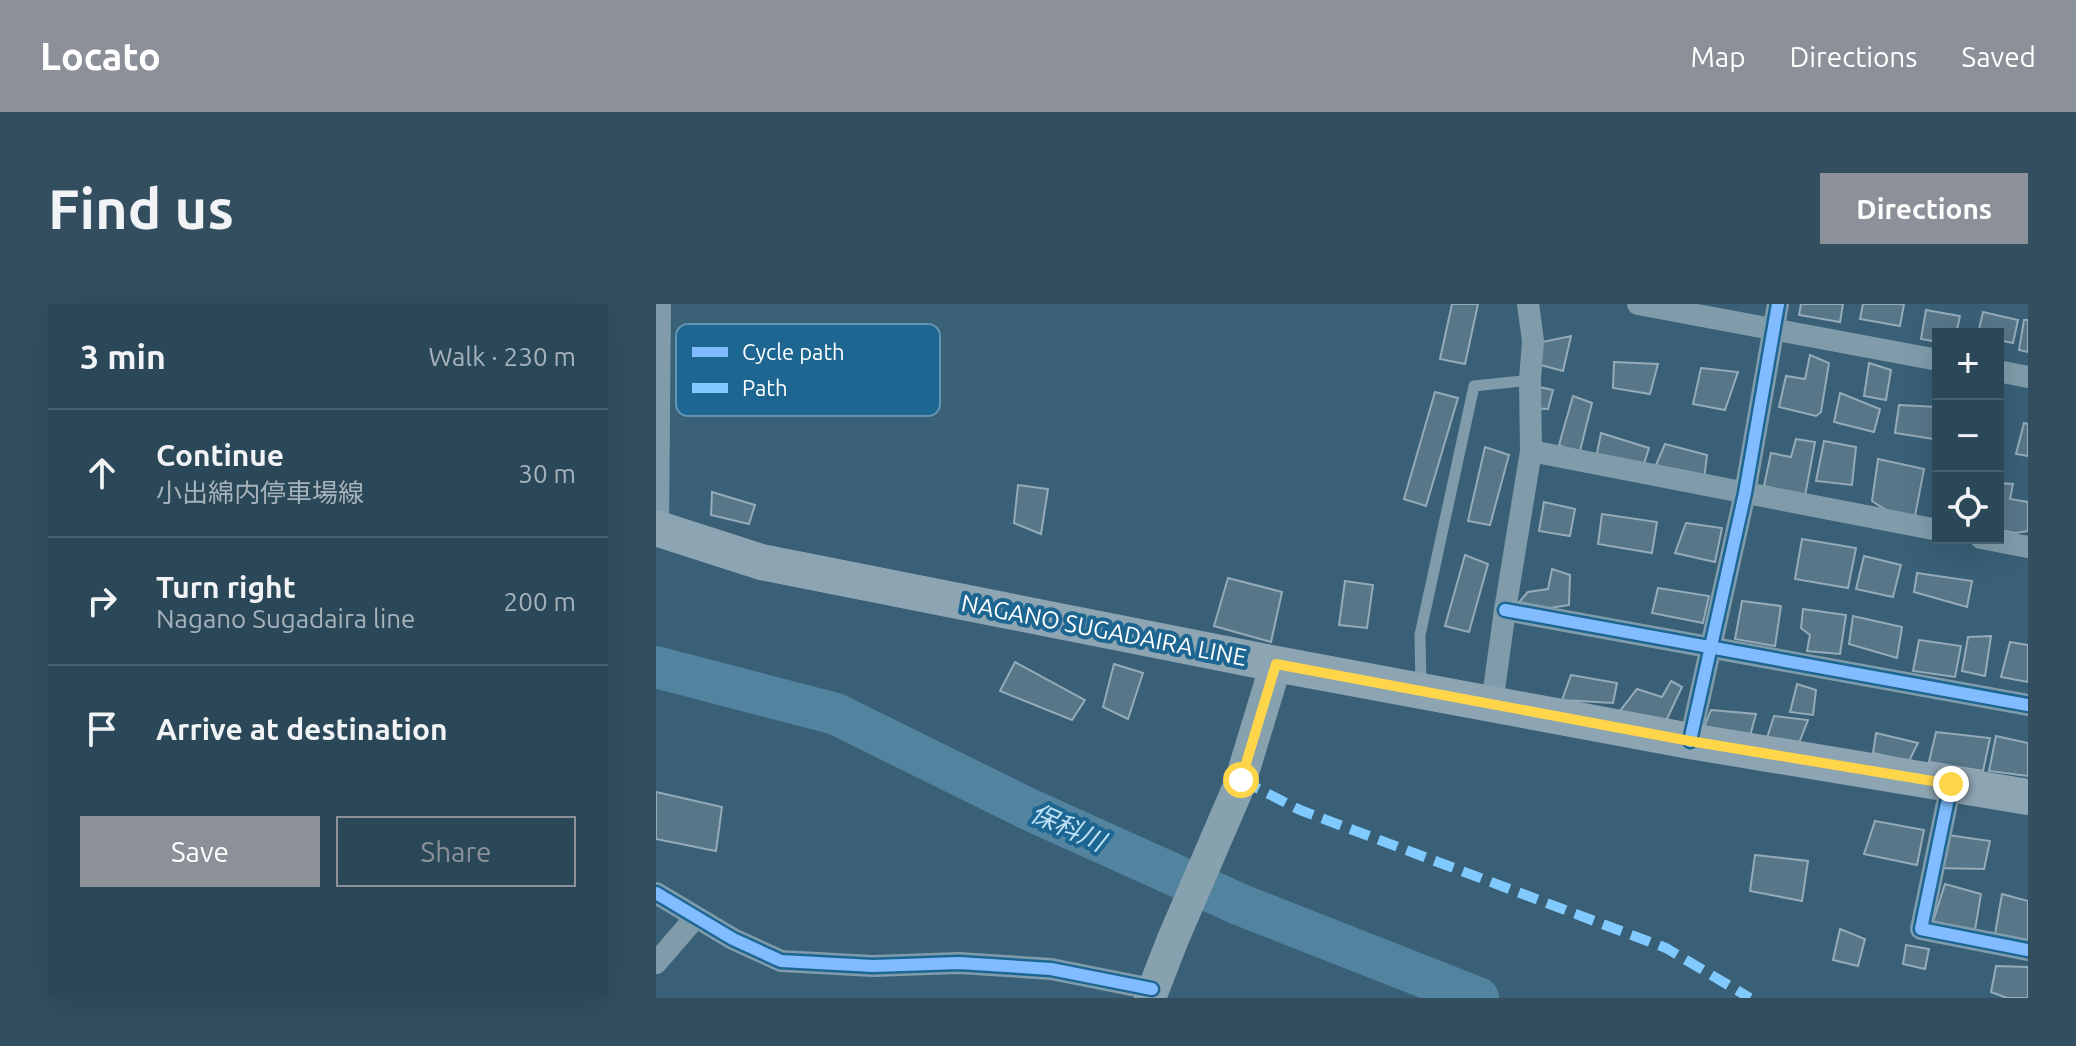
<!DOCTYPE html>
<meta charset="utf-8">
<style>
:root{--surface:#2b4859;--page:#334f5f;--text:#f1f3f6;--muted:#a6b2ba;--line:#47606f;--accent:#8c9099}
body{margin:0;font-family:Ubuntu,"Noto Sans JP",sans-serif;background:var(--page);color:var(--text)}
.controls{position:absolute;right:24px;top:24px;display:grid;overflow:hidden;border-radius:0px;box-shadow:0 8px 32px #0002}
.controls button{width:72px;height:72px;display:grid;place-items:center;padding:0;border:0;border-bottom:2px solid var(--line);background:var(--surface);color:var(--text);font:40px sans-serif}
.stop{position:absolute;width:24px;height:24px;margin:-18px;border:6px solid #ffd54a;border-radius:50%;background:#fff}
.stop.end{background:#ffd54a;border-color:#fff;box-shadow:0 2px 8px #0008}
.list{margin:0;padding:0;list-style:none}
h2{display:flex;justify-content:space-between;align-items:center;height:104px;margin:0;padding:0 32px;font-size:34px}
h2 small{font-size:26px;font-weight:400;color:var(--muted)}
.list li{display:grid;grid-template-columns:52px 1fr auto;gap:24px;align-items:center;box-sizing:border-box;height:128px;padding:0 32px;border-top:2px solid var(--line)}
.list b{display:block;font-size:30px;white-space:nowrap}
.list p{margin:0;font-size:26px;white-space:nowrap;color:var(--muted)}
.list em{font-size:26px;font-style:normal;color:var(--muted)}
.actions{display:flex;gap:16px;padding:24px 32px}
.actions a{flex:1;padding:18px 0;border:2px solid var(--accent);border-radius:0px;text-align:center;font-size:28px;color:var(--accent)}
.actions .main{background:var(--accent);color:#fff}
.icon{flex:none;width:44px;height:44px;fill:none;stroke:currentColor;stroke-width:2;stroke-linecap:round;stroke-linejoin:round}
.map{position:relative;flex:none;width:1372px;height:694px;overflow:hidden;border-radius:0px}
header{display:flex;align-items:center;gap:48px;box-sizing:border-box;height:112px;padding:0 40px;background:var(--accent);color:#fff}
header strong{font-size:38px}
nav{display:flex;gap:44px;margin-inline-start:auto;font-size:28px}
.intro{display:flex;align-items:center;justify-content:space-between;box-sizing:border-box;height:192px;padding:0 48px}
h1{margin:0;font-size:56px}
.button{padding:20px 36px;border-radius:0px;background:var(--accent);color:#fff;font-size:28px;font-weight:700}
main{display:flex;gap:48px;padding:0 48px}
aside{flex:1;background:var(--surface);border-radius:0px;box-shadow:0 8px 32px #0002}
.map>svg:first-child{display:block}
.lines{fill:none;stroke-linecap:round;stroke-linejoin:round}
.river{stroke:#52839f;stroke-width:42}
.building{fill:#577688;stroke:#95abb8;stroke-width:2}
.lane{stroke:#809caa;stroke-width:11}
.street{stroke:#809caa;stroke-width:22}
.secondary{stroke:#88a1af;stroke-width:32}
.primary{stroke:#8da4b2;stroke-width:36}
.quiet{stroke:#80caff;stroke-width:10;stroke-dasharray:20 10;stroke-linecap:butt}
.cycleway-casing{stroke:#1e6692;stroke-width:17}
.cycleway{stroke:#80bcff;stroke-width:12}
.route{stroke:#ffd54a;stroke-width:10}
.labels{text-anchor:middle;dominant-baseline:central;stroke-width:8;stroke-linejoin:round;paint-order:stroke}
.street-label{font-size:24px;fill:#fff;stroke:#1e6692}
.water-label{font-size:26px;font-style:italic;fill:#bee2f6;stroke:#1e6692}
.key{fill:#1e6692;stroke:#6294b3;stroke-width:2}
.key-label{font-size:22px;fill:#fff}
</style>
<header>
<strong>Locato</strong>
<nav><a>Map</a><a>Directions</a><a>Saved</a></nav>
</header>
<div class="intro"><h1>Find us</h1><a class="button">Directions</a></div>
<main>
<aside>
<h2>3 min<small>Walk · 230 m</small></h2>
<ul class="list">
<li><svg class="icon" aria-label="ahead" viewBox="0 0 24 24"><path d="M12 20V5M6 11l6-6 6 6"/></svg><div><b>Continue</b><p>小出綿内停車場線</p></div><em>30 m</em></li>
<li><svg class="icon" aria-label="right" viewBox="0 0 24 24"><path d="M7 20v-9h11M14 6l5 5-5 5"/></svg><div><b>Turn right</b><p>Nagano Sugadaira line</p></div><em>200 m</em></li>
<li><svg class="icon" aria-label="arrive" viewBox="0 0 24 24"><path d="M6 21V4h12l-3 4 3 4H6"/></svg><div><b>Arrive at destination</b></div></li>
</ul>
<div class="actions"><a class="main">Save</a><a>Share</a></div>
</aside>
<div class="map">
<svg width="1372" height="694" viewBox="0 0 1372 694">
<rect width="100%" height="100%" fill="#396077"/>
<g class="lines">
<path class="river" d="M0 363 180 410 370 504 585 601 822 694"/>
</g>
<g class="building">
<path d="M796 0H822L809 60 784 55Z"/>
<path d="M1145 0H1187L1184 18 1143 11Z"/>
<path d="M1207 0H1248L1244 22 1204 15Z"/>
<path d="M1270 6 1304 12 1300 30H1282V38L1265 35Z"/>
<path d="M1327 8 1362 16 1357 39 1342 36V30H1322Z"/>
<path d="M1368 16H1372V48L1363 46Z"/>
<path d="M915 32 907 67 881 60 886 38Z"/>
<path d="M1154 51 1173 59 1165 108 1160 112 1123 103 1130 72 1149 75Z"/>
<path d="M958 58 1002 60 994 90 957 84Z"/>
<path d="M1213 59 1235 66 1230 96 1208 92Z"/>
<path d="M1045 64 1082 68 1069 106 1037 100Z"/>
<path d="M879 82 897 86 892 105 876 104Z"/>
<path d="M779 88 802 94 770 202 748 195Z"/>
<path d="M1184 89 1224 105 1218 128 1178 118Z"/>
<path d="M917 92 936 99 923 151 903 141Z"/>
<path d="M1243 101 1282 103 1278 135 1239 129Z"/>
<path d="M1368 119 1372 120V152L1360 150Z"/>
<path d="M945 129 993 144 987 163 939 159Z"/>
<path d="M1140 135 1159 138 1149 192 1108 182 1115 149 1135 153Z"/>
<path d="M1168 137 1200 143 1196 181 1160 177Z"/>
<path d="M1009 140 1051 151 1048 176 1000 161Z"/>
<path d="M829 143 853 151 834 221 812 217Z"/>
<path d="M1222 155 1268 165 1259 212 1230 206 1216 197Z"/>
<path d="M1342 179 1357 180 1354 195 1372 198V227L1359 229 1342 226Z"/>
<path d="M362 181 392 185 385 230 358 219Z"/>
<path d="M56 188 99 201 93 220 55 211Z"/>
<path d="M888 198 919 205 914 232 883 227Z"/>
<path d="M946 210 1001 218 996 249 942 240Z"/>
<path d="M1030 219 1066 224 1059 258 1019 249Z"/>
<path d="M1146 235 1200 244 1192 284 1139 275Z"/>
<path d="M809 251 832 260 813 328 789 322Z"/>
<path d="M1208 252 1245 261 1237 293 1200 285Z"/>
<path d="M896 265 914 271 913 301 894 304 863 298 872 288 892 285Z"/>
<path d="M1261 269 1316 277 1311 303 1258 288Z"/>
<path d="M572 274 626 288 615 338 558 322Z"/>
<path d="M689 277 717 281 711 324 683 321Z"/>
<path d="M1002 284 1053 292 1047 319 996 309Z"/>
<path d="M1086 297 1125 302 1119 342 1079 335Z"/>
<path d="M1147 305 1190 311 1184 350 1151 347 1154 331 1145 324Z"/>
<path d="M1197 312 1246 323 1241 354 1193 340Z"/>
<path d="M1335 332 1329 372 1306 367 1312 333Z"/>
<path d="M1263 336 1305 342 1299 373 1257 367Z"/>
<path d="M1354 338 1372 341V378L1345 373Z"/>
<path d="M359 358 429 396 416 416 344 387Z"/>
<path d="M458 360 487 369 472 415 447 403Z"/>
<path d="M915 371 961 379 957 399 906 396Z"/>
<path d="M1015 377 1026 383 1009 419 964 407 981 385 1006 393Z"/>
<path d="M1141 380 1160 386 1157 411 1134 408Z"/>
<path d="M1055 406 1100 410 1094 432 1047 426Z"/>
<path d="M1118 412 1152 416 1143 439 1110 437Z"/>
<path d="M1280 428 1334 434 1327 467 1273 458Z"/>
<path d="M1220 429 1262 439 1253 457 1217 449Z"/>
<path d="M1340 432 1372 439V472L1333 467Z"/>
<path d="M0 488 66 503 60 547 0 535Z"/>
<path d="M1219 517 1268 526 1261 561 1208 550Z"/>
<path d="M1285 530 1334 537 1328 565 1280 564Z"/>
<path d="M1099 551 1152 557 1146 597 1094 587Z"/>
<path d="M1289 580 1325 590 1318 632 1275 624Z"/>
<path d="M1346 590 1372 597V636L1339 630Z"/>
<path d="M1184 625 1209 635 1202 662 1177 656Z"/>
<path d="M1250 641 1273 645 1269 665 1247 660Z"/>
<path d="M1340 662 1372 663V694H1351L1335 688Z"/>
</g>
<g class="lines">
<path class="lane" d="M765 384 764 331 818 82 874 76"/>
<g class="street">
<path d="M982 0 1282 56"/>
<path d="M1342 67 1372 73"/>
<path d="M875 147 1282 226"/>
<path d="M2 225 4 0"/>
<path d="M1325 234 1372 243"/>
<path d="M849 306 1372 401"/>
<path d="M836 400 849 306 875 147 874 76 877 37 872 0"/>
<path d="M1034 437 1089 189 1122 0"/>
<path d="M1295 480 1265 625 1372 646"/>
<path d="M0 589 77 635 125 657 217 662 303 659 395 665 496 685"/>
<path d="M0 659 39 614"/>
</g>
<path class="secondary" d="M494 694 517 635 583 482 620 360"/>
<path class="primary" d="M0 224 105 258 620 360 1034 437 1372 493"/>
<path class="quiet" d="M585 476 644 506 1010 644 1094 694"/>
<defs>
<g id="cycleway">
<path d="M849 306 1372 401"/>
<path d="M1034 437 1089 189 1122 0"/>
<path d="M1295 480 1265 625 1372 646"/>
<path d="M0 589 77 635 125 657 217 662 303 659 395 665 496 685"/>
</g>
</defs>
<use href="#cycleway" class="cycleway-casing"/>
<use href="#cycleway" class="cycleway"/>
</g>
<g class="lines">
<path class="route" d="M585 476 620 360 1034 437 1295 480"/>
</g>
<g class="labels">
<g class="street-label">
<text transform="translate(448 326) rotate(11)">NAGANO SUGADAIRA LINE</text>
</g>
<g class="water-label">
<text transform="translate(412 523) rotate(24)">保科川</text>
</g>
</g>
<rect x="20" y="20" width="264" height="92" rx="12" class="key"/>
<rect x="36" y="43" width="36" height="10" fill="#80bcff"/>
<rect x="36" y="79" width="36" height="10" fill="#80caff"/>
<g class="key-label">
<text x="86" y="56">Cycle path</text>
<text x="86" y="92">Path</text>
</g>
</svg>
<div class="controls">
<button>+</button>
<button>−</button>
<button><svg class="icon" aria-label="locate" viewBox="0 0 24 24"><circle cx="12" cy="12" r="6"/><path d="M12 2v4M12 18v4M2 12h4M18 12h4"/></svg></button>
</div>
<div class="stop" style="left:585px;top:476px"></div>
<div class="stop end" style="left:1295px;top:480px"></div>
</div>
</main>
